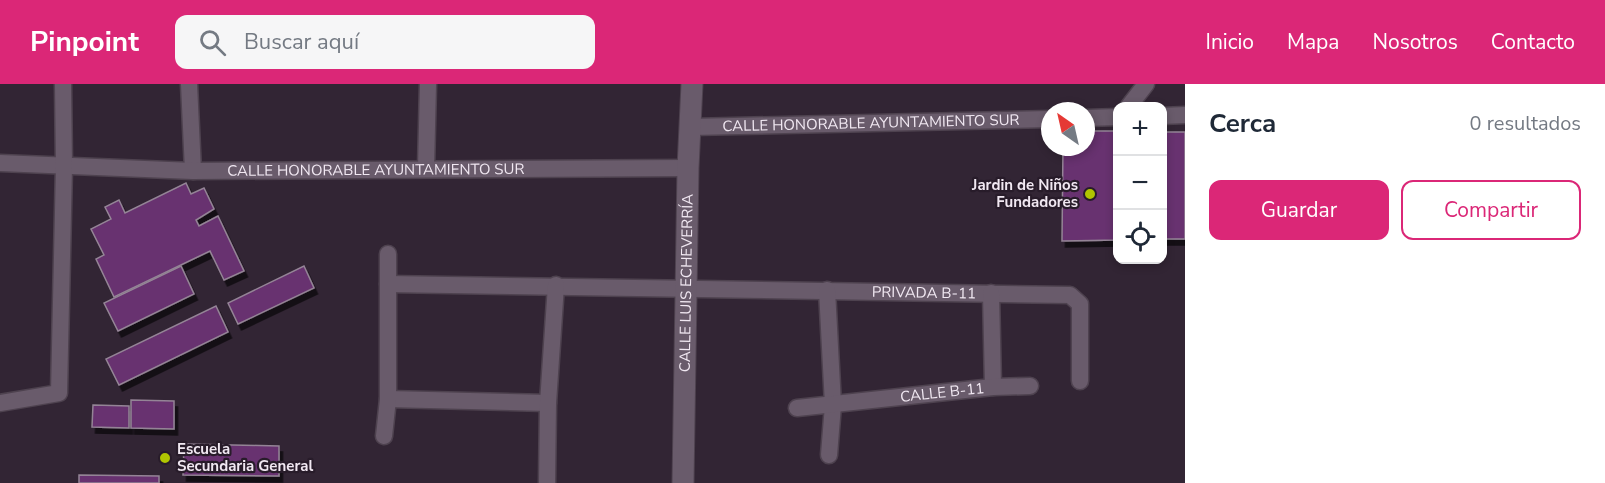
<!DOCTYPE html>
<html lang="es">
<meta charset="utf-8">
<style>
:root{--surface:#fff;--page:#f6f6f7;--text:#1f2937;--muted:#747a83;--line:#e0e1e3;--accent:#db2777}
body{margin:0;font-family:"Nunito Sans",sans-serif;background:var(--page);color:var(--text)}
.controls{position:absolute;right:18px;top:18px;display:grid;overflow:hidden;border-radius:12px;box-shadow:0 3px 9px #0003}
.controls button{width:54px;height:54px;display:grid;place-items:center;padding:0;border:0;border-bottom:2px solid var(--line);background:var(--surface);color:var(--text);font:30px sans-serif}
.compass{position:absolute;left:1041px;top:18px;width:54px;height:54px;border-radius:50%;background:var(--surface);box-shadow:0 3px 9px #0003;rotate:326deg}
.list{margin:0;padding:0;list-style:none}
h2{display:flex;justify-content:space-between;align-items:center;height:78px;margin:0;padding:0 24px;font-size:26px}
h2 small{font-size:20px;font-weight:400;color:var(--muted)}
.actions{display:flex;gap:12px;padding:18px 24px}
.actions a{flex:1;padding:14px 0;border:2px solid var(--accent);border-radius:12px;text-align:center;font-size:21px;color:var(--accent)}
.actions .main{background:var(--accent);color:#fff}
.icon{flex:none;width:33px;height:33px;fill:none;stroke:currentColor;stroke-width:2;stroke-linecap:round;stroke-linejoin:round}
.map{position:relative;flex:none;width:1185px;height:399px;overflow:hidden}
header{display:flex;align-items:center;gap:36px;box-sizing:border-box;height:84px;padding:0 30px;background:var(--accent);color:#fff}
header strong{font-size:28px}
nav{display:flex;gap:33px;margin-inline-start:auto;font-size:21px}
.search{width:420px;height:54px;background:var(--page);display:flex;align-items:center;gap:15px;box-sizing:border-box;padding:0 21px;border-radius:12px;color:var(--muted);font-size:22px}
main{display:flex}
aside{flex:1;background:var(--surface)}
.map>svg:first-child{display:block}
.building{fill:#67316f;stroke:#948496;stroke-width:1.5;filter:url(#shadow)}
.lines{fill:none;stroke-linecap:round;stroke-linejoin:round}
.minor-casing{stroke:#4e424f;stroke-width:19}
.tertiary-casing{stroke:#4e424f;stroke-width:23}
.minor{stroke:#695b6b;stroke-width:16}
.tertiary{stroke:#695b6b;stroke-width:21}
.poi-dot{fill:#b0c501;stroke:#281c2a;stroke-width:2}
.labels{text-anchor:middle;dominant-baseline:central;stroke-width:4.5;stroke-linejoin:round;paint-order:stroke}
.street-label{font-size:15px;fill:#f1e8f2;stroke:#281c2a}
.poi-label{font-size:15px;font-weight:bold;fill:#f1e8f2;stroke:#281c2a;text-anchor:end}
</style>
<header>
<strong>Pinpoint</strong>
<div class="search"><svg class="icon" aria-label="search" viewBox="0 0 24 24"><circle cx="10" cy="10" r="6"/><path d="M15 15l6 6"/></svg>Buscar aquí</div>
<nav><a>Inicio</a><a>Mapa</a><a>Nosotros</a><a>Contacto</a></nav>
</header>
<main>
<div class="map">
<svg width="1185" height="399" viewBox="0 0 1185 399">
<defs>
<filter id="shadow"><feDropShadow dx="3.5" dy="6" stdDeviation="0" flood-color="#0009"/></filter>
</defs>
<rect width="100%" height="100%" fill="#322534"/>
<g class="building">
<path d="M1086 47H1118V156L1062 157 1063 63H1086Z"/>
<rect x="1162" y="48" width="23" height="107"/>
<path d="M186 99 191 110 204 104 214 125 196 136 199 142 218 132 244 187 224 196 210 167 114 213 96 175 104 171 91 145 111 135 105 123 119 116 125 129Z"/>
<path d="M181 182 194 210 118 247 104 219Z"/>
<path d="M304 182 314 204 238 240 228 219Z"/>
<path d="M216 222 228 248 119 301 106 275Z"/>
<path d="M131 316 174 317V345L131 344Z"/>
<path d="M93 321 129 322V344L92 343Z"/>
<path d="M184 360 279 362V392L183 391Z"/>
<path d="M79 391 159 392V399H79Z"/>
</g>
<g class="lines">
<defs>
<g id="minor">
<path d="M189 0 193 87"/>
<path d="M1129 22 1146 0"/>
<path d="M1162 32 1185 31"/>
<path d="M1086 34 1118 33"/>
<path id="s1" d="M691 43 1050 35"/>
<path id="s2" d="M0 79 193 87 688 84"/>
<path d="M426 84 428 0"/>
<path id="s3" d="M388 200 1070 211 1080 220V297"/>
<path d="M827 206 833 321 829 371"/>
<path d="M991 209 993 303"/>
<path d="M388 315 548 319"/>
<path d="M0 319 59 309 64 82 63 0"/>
<path id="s4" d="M797 324 993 303 1030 302"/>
<path d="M384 352 388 315V170"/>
<path d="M547 399 548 319 556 201"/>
</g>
<g id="tertiary">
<path id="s5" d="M683 399 688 84 692 0"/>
</g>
</defs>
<use href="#minor" class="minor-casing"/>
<use href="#tertiary" class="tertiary-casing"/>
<use href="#minor" class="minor"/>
<use href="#tertiary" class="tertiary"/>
</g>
<g class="poi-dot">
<circle cx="1090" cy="110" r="6"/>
<circle cx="165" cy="374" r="6"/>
</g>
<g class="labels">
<g class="street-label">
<text stroke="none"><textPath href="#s1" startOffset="180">CALLE HONORABLE AYUNTAMIENTO SUR</textPath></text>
<text stroke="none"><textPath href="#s2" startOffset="376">CALLE HONORABLE AYUNTAMIENTO SUR</textPath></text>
<text stroke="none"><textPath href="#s5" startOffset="200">CALLE LUIS ECHEVERRÍA</textPath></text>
<text stroke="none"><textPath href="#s3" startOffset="536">PRIVADA B-11</textPath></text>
<text stroke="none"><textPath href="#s4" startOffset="146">CALLE B-11</textPath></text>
</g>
<g class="poi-label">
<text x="1078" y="101">Jardin de Niños<tspan x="1078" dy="17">Fundadores</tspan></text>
<text x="177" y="365" text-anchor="start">Escuela<tspan x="177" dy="17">Secundaria General</tspan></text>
</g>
</g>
</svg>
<div class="controls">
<button>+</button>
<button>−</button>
<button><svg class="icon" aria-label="locate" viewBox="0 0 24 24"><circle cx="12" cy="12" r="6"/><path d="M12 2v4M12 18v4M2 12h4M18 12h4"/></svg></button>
</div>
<svg class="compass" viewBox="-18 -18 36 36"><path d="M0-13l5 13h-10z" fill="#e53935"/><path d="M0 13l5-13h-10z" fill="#747a83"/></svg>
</div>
<aside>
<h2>Cerca<small>0 resultados</small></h2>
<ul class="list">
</ul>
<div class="actions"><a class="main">Guardar</a><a>Compartir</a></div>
</aside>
</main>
